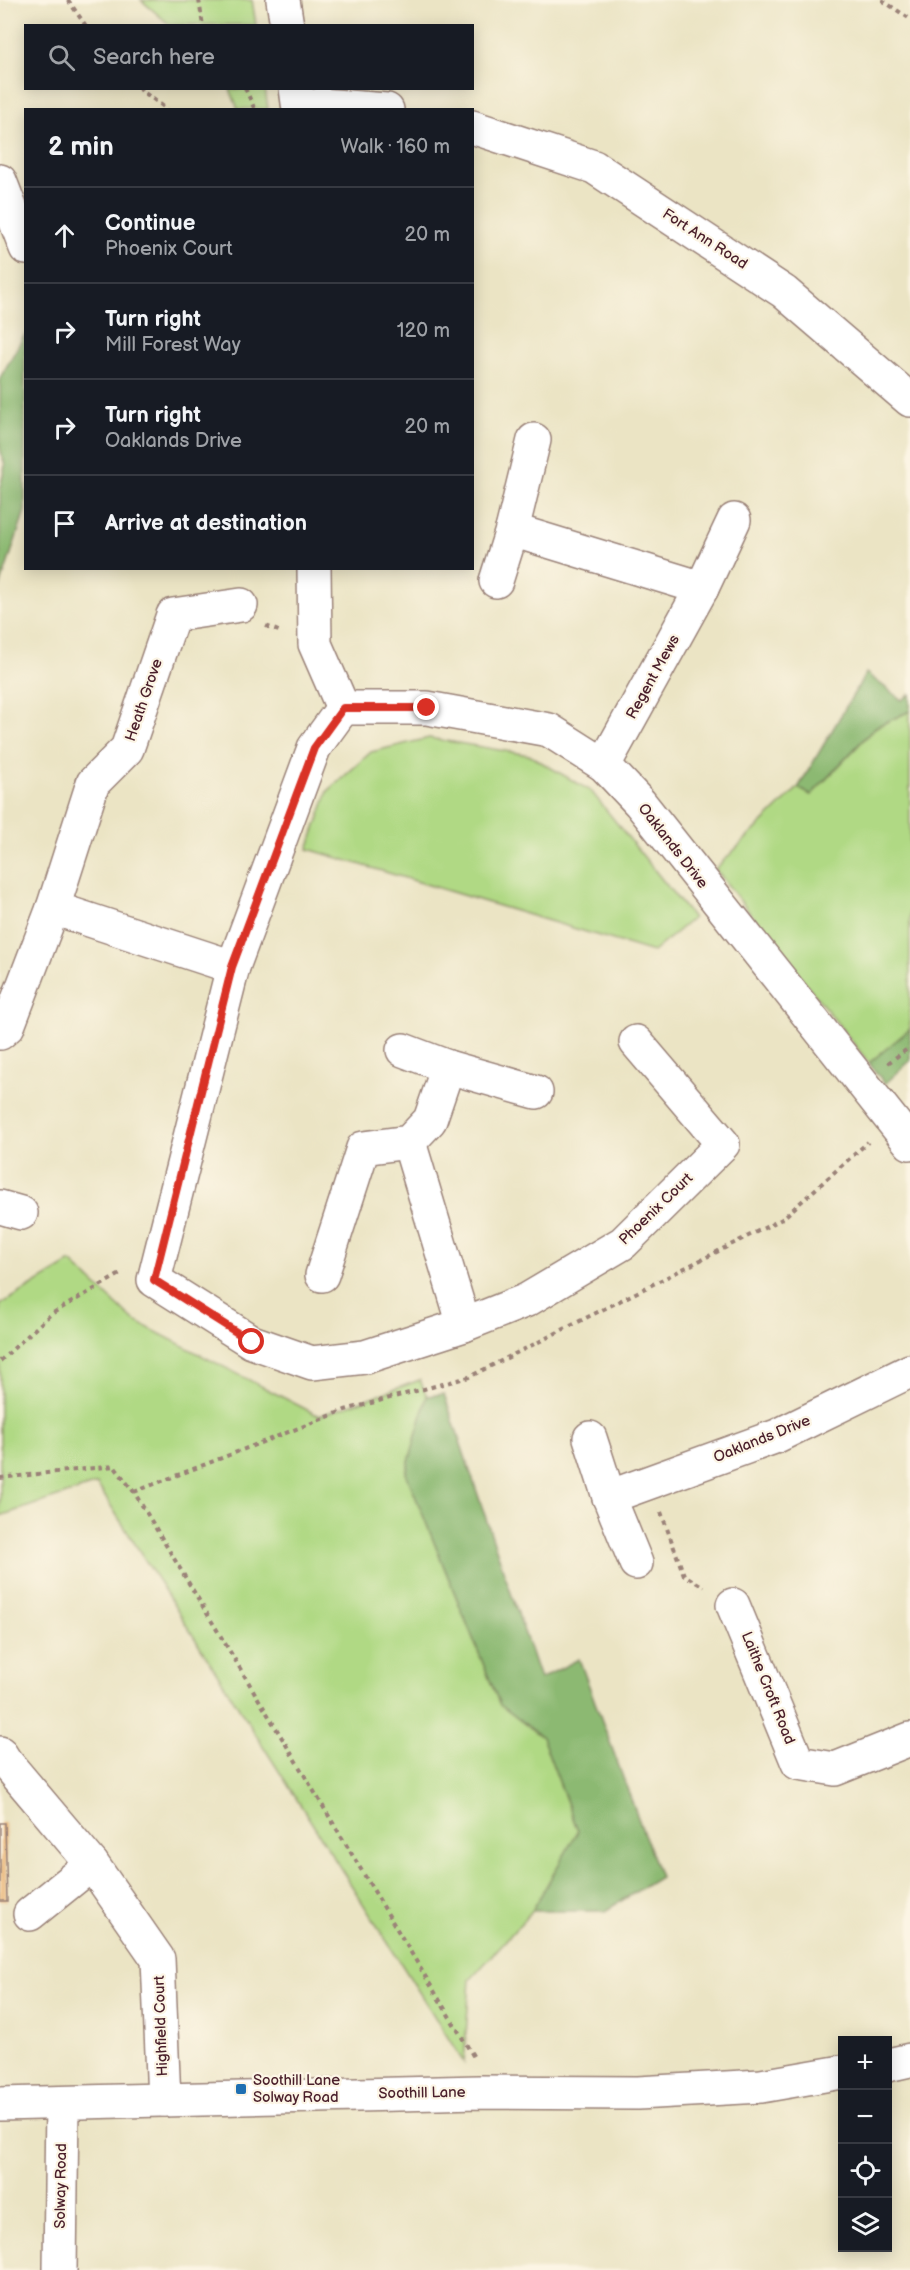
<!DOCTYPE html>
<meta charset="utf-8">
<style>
:root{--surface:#171b24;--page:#20242c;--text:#f1f3f6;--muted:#9ea1a6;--line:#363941}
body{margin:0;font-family:"Balsamiq Sans",sans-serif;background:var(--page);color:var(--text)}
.controls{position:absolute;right:18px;bottom:18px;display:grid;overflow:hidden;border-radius:0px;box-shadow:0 3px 15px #0003}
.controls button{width:54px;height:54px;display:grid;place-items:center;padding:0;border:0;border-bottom:2px solid var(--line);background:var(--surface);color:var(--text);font:30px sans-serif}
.stop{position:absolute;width:18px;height:18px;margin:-14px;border:4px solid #d93025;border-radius:50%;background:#fff}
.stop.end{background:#d93025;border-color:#fff;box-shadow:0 2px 6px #0008}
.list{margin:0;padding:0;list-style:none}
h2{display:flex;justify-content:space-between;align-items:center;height:78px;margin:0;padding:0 24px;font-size:26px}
h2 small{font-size:20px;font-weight:400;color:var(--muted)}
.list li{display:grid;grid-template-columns:39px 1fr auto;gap:18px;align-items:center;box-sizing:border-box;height:96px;padding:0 24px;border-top:2px solid var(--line)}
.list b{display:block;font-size:22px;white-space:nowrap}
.list p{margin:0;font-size:20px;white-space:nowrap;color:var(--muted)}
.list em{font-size:20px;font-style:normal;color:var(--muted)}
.icon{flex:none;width:33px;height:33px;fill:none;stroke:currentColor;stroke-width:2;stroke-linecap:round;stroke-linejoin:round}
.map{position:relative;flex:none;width:910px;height:2270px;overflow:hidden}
.search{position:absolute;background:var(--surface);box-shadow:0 3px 15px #0003;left:24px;top:24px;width:450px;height:66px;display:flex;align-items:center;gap:15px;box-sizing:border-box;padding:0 21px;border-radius:0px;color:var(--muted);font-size:22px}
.panel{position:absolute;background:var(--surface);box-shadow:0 3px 15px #0003;left:24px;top:108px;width:450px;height:462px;border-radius:0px}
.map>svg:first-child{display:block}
.green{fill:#b0d984;stroke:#7d7c58;stroke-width:1.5}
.forest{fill:#8cb972;stroke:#6b6c4e;stroke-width:1.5}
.building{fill:#e8b375}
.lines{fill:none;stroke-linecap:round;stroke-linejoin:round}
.minor-casing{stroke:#9a8278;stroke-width:36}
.major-casing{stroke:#9a8278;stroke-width:36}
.path{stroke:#9a8278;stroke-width:4;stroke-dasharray:4.5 4.5;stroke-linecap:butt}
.minor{stroke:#fff;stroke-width:33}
.major{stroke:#fff;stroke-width:33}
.route{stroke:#d93025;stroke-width:8}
.poi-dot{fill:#1f6fb2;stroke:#fcf5e5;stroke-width:2}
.labels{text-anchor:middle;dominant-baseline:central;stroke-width:4.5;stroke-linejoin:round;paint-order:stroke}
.street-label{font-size:15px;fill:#4a1f2b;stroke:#fcf5e5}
.poi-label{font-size:15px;fill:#4a1f2b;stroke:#fcf5e5;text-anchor:start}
</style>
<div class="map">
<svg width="910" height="2270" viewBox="0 0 910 2270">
<rect width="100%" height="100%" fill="#fcf5e5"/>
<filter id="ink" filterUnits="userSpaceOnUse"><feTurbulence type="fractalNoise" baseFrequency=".0167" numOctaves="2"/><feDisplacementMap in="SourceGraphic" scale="12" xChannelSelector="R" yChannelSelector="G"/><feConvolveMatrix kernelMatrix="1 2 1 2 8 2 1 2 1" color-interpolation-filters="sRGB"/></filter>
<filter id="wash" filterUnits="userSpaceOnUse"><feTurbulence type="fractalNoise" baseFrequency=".008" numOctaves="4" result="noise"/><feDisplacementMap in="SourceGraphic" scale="24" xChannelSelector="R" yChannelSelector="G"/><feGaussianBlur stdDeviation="1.35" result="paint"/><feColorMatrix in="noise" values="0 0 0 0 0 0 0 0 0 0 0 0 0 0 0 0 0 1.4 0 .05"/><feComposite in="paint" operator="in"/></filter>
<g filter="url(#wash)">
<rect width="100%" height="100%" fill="#ebe4c4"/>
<g class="green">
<path d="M141 0H252L256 25H170Z"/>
<path d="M230 89H265L268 109H238Z"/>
<path d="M910 711V1029L869 1063 715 869 798 788 811 795 876 727Z"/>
<path d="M429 738 529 755 591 791 693 918 653 952 308 849 328 791 371 752Z"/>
<path d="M71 1262 133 1320 319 1416 420 1380 427 1396 406 1473 500 1705 542 1737 578 1831 532 1911 470 1980 464 2063 97 1484 0 1516V1305Z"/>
</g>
<g class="forest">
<path d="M25 334V511L0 587V488L5 465 0 449V378Z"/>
<path d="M866 673 902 700 910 694V711L875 727 811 795 798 788Z"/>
<path d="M910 1029V1061L885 1084 869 1063Z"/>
<path d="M444 1394 540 1679 579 1659 660 1877 605 1911H532L578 1831 542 1737 500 1705 406 1473 427 1396Z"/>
</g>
<g id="blocks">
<path class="building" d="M0 1823H5L7 1901H0Z"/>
</g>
</g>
<g filter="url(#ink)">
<use href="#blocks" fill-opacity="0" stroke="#9a8278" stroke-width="1.5"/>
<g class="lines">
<defs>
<g id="minor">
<path d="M283 0 287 26"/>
<path d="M296 88 299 110"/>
<path d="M320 105 387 110"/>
<path d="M472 127 594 167 784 292 910 400"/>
<path d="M0 181 26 248"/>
<path d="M512 530 702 588"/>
<path d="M314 568 315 644 343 708"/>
<path d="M496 581 512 530 534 440"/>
<path d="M343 708 314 748 233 967 154 1280 252 1342 312 1363 365 1357 464 1325 527 1300 623 1243 723 1144 636 1042"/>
<path d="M343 708H427L549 730 604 765 640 803 910 1143"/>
<path d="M604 765 702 588 734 520"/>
<path d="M53 908 233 967"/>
<path d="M0 1033 8 1026 53 908 93 783 127 749 173 615 241 605"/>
<path d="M403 1050 448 1067 536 1092"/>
<path d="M409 1142 464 1325"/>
<path d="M0 1207 21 1213"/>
<path d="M322 1275 363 1148 409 1142 430 1120 448 1067"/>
<path d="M590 1438 609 1497 636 1563"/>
<path d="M609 1497 777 1436 910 1371"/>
<path d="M733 1605 798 1763 835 1769 910 1739"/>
<path d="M0 1753 5 1761 92 1864 158 1959 164 2100"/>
<path d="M30 1914 92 1864"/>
<path d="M60 2270 62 2103"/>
</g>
<g id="major">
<path d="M888 2065 910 2060"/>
<path d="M0 2104 479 2092 638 2093 761 2086 842 2072"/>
</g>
</defs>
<use href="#minor" class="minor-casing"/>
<use href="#major" class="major-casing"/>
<g class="path">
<path d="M68 0 86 26"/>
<path d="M199 0 203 26"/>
<path d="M882 0 910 19"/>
<path d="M138 88 168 110"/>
<path d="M245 88 255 110"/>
<path d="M266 626 281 632"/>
<path d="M888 1063 910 1047"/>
<path d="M0 1361 51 1314 122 1273"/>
<path d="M0 1478 114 1466 134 1492 475 2059"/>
<path d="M134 1492 345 1410 469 1377 782 1219 868 1142"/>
<path d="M661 1512 684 1575 704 1587"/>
</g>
<use href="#minor" class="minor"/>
<use href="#major" class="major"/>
</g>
</g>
<g class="lines" filter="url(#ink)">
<path class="route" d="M252 1342 154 1280 232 967 314 748 343 708H427"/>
</g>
<rect class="poi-dot" x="235" y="2083" width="12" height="12" rx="3"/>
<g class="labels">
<g class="street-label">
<text transform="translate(705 239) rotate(33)">Fort Ann Road</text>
<text transform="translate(653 677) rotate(-61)">Regent Mews</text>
<text transform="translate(144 700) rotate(-71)">Heath Grove</text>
<text transform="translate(673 846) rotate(52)">Oaklands Drive</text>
<text transform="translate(656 1209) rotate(-44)">Phoenix Court</text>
<text transform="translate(762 1439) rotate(-22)">Oaklands Drive</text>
<text transform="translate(768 1688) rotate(68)">Laithe Croft Road</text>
<text transform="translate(161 2026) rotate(-92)">Highfield Court</text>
<text transform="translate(422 2093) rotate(-1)">Soothill Lane</text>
<text transform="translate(61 2186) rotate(-89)">Solway Road</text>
</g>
<g class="poi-label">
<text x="253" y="2080">Soothill Lane<tspan x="253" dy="17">Solway Road</tspan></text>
</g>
</g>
</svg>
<div class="controls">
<button>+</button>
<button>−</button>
<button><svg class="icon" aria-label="locate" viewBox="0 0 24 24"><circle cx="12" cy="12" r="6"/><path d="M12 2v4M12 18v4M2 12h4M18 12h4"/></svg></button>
<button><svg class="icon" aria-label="layers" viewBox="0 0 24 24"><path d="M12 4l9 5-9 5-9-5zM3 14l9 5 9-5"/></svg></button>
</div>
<div class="stop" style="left:252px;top:1342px"></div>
<div class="stop end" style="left:427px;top:708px"></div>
<div class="search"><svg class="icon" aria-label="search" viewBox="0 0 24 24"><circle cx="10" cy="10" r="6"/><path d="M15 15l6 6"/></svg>Search here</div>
<section class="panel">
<h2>2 min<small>Walk · 160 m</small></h2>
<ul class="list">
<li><svg class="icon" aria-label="ahead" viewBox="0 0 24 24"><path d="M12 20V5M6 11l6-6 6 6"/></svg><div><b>Continue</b><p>Phoenix Court</p></div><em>20 m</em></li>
<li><svg class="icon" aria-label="right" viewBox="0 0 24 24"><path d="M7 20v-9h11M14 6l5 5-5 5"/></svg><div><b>Turn right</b><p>Mill Forest Way</p></div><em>120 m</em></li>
<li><svg class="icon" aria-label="right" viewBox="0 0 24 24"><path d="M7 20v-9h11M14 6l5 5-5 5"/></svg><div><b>Turn right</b><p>Oaklands Drive</p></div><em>20 m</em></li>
<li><svg class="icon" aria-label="arrive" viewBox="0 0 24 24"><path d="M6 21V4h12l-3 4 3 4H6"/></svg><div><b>Arrive at destination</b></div></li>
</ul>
</section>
</div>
